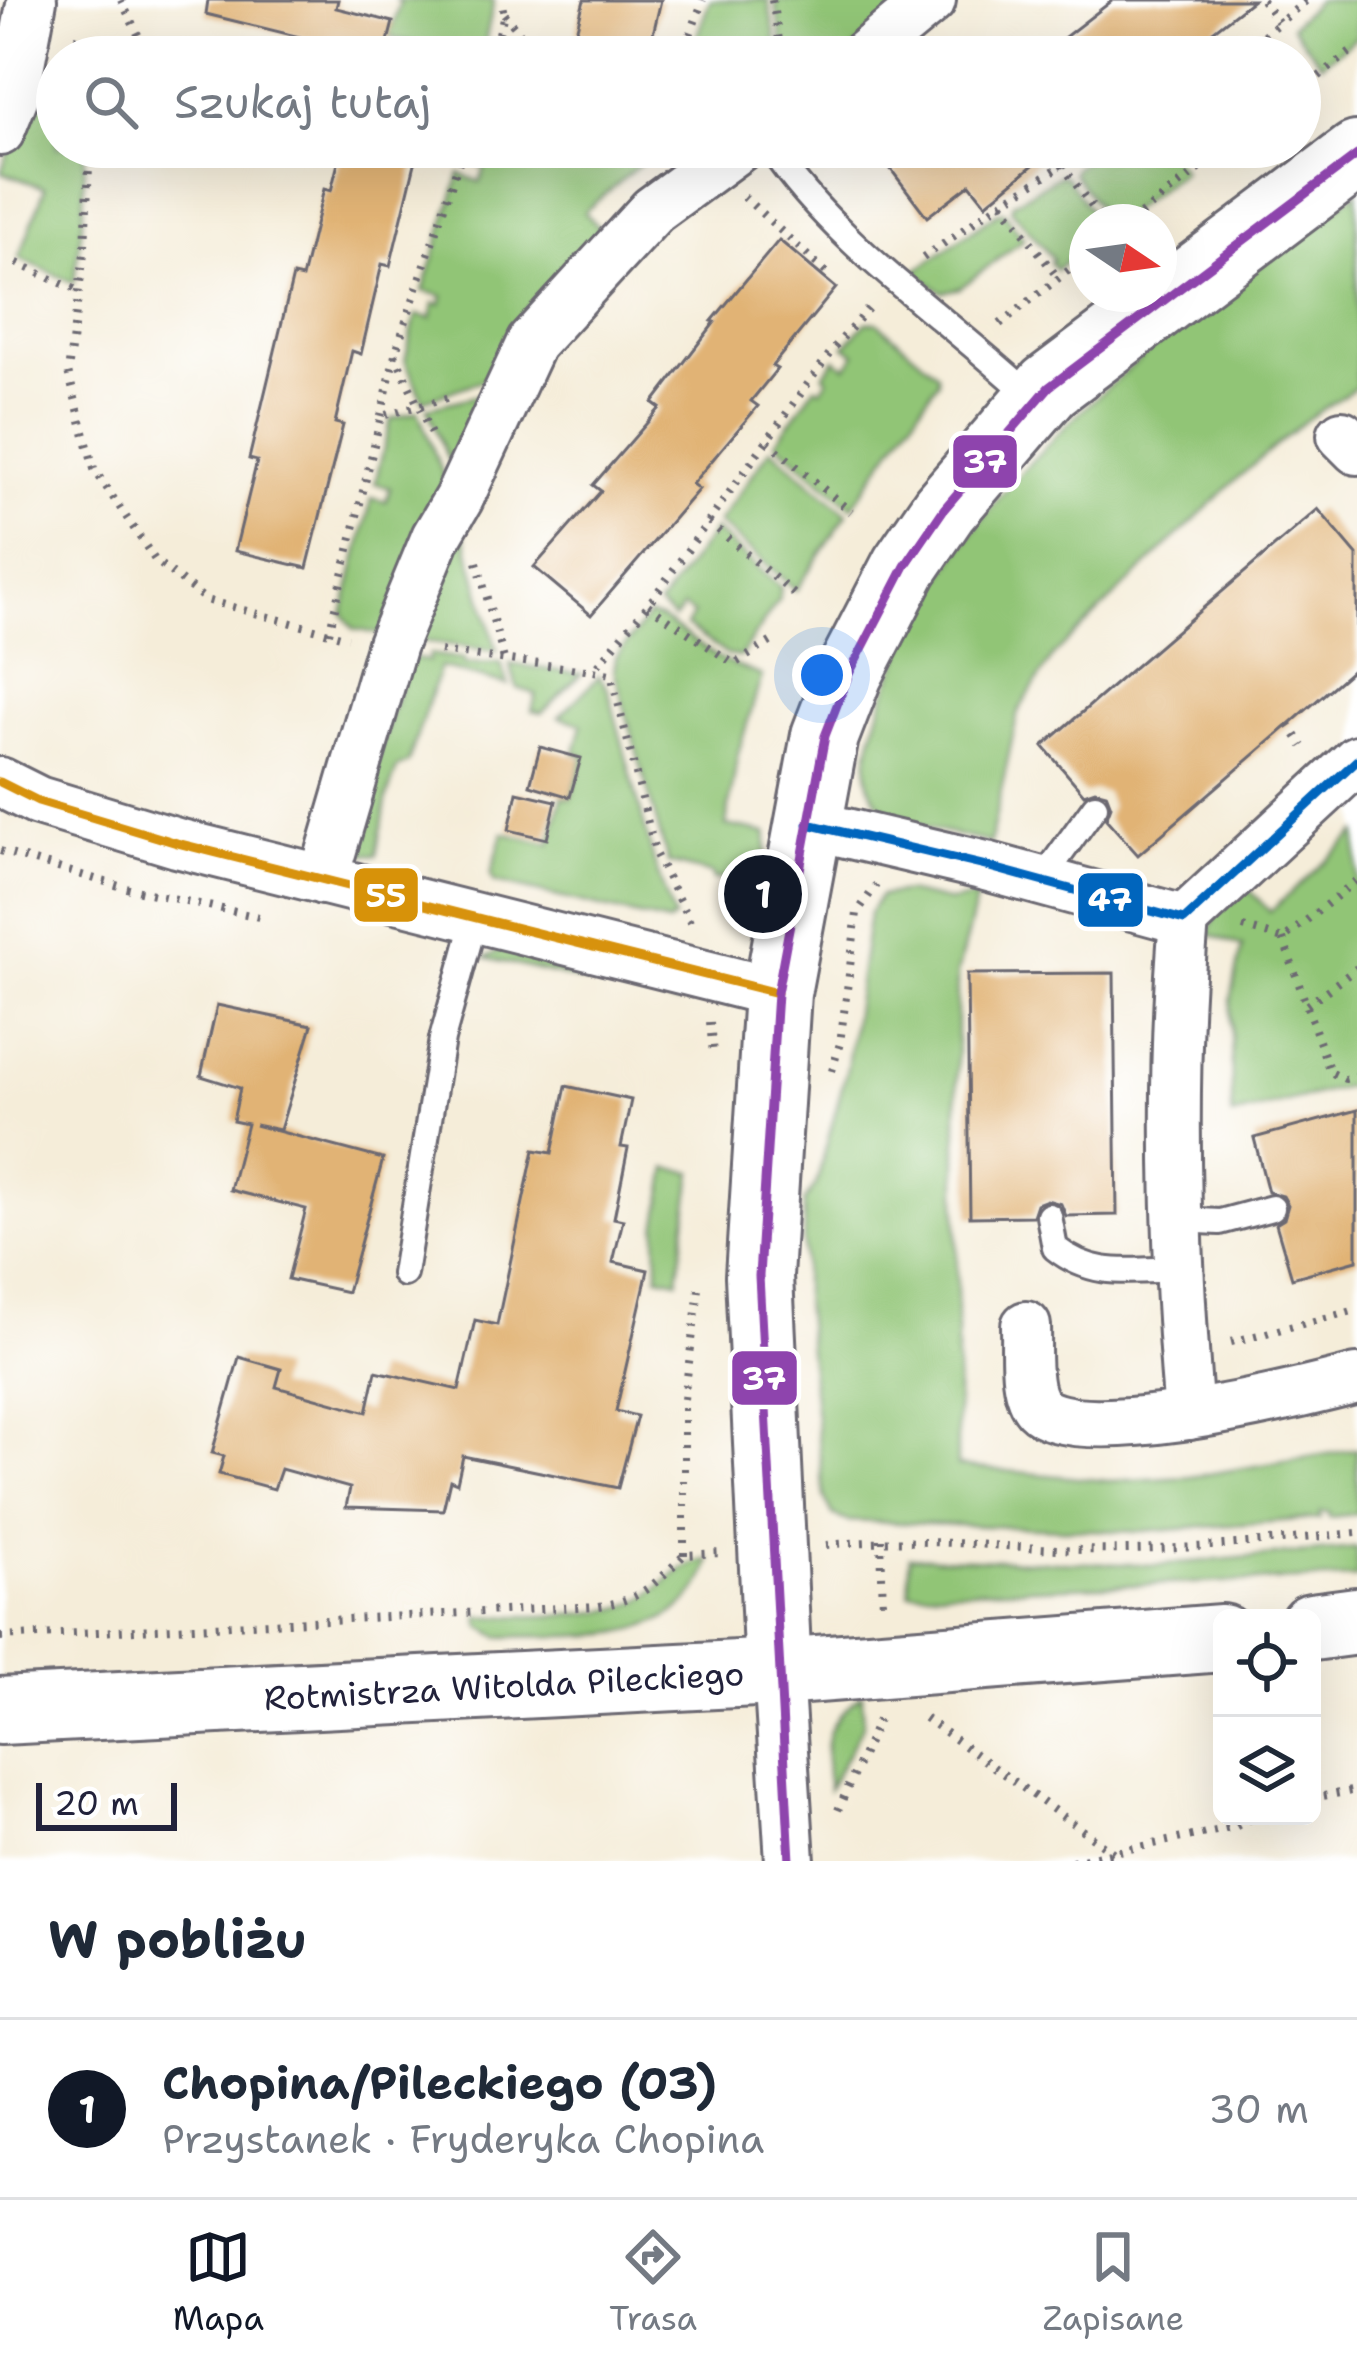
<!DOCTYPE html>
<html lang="pl">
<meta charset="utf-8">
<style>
:root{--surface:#fff;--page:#f2f2f3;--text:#1f2937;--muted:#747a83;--line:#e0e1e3;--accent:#111827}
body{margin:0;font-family:"Shantell Sans",sans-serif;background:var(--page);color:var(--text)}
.controls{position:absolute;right:36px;bottom:36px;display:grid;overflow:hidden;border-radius:18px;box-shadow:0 12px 48px #0002}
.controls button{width:108px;height:108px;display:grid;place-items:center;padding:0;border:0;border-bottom:3px solid var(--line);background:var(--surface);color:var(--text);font:60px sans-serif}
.compass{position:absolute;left:1069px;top:204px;width:108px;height:108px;border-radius:50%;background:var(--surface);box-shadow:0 12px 48px #0002;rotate:103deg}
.scale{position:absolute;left:36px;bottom:30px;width:141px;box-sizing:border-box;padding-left:12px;border:6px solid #22223b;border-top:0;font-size:33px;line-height:42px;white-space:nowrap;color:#22223b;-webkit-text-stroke:9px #fff;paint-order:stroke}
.you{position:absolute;left:822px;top:675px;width:42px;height:42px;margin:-30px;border:9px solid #fff;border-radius:50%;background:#1a73e8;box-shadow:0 0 0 18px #1a73e833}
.badge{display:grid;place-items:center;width:78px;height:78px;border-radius:50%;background:var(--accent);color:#fff;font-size:39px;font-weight:700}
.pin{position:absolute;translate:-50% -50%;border:6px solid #fff;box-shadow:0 3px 12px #0006}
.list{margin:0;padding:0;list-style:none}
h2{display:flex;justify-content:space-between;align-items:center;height:156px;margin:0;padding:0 48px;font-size:51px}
h2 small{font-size:39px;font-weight:400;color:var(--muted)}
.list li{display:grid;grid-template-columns:78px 1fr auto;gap:36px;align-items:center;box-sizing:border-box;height:180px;padding:0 48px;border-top:3px solid var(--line)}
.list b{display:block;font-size:45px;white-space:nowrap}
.list p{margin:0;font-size:39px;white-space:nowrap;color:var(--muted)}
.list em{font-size:39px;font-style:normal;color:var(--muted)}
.icon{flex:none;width:66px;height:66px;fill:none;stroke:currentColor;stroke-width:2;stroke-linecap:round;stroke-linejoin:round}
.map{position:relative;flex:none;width:1357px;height:1861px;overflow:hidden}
.search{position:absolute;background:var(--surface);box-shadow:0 12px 48px #0002;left:36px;right:36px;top:36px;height:132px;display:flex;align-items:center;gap:30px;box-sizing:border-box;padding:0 42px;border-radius:66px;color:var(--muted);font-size:45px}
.sheet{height:336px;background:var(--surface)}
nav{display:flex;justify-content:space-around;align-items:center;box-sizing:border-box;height:168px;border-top:3px solid var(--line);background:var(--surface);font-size:33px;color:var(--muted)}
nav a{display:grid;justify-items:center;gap:6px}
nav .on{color:var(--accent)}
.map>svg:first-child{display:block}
.green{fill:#91c576;stroke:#5a7458;stroke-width:3}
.building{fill:#e1b374}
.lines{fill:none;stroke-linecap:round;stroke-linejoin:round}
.lane-casing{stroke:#6c6972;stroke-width:30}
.street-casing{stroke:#6c6972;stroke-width:54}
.secondary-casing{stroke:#6c6972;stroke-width:72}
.path{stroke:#6c6972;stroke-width:8;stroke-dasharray:3 9;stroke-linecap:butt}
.lane{stroke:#fff;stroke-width:24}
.street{stroke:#fff;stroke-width:48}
.secondary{stroke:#fff;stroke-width:66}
.bus-1-casing{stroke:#fff;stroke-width:18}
.bus-2-casing{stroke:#fff;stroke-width:18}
.bus-3-casing{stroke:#fff;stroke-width:18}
.bus-1{stroke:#d79209;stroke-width:9}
.bus-2{stroke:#0065bd;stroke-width:9}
.bus-3{stroke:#8e44ad;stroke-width:9}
.labels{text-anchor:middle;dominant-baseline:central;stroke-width:9;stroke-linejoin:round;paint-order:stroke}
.street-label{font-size:33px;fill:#22223b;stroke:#fff}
.line-badge{stroke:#fff;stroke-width:4.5}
.badge-label{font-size:33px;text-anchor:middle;font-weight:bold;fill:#fff}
</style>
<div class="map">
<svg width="1357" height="1861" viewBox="0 0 1357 1861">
<rect width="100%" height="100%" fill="#fff"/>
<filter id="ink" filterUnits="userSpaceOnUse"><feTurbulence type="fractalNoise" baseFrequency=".00833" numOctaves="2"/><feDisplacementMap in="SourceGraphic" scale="24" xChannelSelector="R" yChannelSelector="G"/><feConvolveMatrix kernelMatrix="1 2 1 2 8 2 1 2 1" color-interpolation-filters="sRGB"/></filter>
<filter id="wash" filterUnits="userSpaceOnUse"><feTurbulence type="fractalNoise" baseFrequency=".004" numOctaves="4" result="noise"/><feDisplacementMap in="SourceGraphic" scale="48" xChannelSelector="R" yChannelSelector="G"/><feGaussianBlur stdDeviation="2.7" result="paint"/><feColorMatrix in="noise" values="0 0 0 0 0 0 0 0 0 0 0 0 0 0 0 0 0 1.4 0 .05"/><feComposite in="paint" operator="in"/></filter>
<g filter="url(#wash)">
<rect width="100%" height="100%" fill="#f5edd9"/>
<g class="green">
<path d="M397 0H494L482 57H466L389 37 400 2Z"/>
<path d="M710 0H768L779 57H689Z"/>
<path d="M775 0H914L844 57H785Z"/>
<path d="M1318 0H1357V37L1321 64 1291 26Z"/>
<path d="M31 91 57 95V147H85L83 217 74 283 19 258 45 188 1 172Z"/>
<path d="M470 147H683L691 164 676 175 658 149 584 212 609 238 504 373 423 401 405 360 416 315 431 318 434 303 441 304 443 296 423 291 460 174 480 182 485 168 466 160Z"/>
<path d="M1107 147H1165L1183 171 1115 222H1108L1073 173 1075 167Z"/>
<path d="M1060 175 1066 177 1098 222H1087V245L1056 270 1050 262 1053 259 1011 209 1013 203Z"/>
<path d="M1357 192V387L1306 420 1240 476 1053 656 1018 712 990 843C958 834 912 830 886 809 856 787 869 745 878 716 955 472 1165 339 1357 192Z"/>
<path d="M998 212H1004L1024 239 960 288 942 292 914 272Z"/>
<path d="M866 322H877L937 373 938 381 852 507 776 442 816 386 821 389 828 379 824 375 835 359 846 367 856 354 845 346Z"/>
<path d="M495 391 454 475 427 408Z"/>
<path d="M418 411 446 482 383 635 354 629 343 614 372 498 386 502 390 488 375 483 391 419Z"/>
<path d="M771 448 847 514 796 590 718 523Z"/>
<path d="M459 515 497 651 406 639Z"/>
<path d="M714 530 781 588 778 601 740 657 727 655 686 626 693 614 683 607 674 619 659 605Z"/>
<path d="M649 615 660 618 723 661 762 676 738 753 726 825 767 833 766 878 713 879V874L668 863 614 670 616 657Z"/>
<path d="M411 652 413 658 429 661 430 654 464 659V664L501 663 508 685 440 667 408 763 397 768 387 797 377 855 357 853 353 835Z"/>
<path d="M510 664 581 674 542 713 532 711 536 694 517 688Z"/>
<path d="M599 676 608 689 656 869 674 918 668 923 495 882 491 875 503 833 550 844 562 797 571 799 584 755 575 753 582 724 559 717Z"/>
<path d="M1357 833V1084L1232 1116 1231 1000 1242 946 1208 934 1217 914 1246 886 1270 912Z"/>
<path d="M906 892 951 902 977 897 957 974V1466L1109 1481 1190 1477 1357 1449V1514L1329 1517V1512H1320V1518L1142 1532 848 1521 833 1515 824 1497 803 1293 804 1201 816 1185 847 1068 869 913 880 896Z"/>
<path d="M500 950 676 991 677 1003 485 958Z"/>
<path d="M668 1168 693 1172 678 1280 658 1276 657 1227Z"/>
<path d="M1357 1548V1578L909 1592V1557L1156 1565Z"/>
<path d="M710 1560C687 1652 573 1633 499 1637L481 1626 479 1617C524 1615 587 1619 630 1605 661 1594 676 1562 710 1560Z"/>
<path d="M862 1695 863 1725 828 1789C824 1741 822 1725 862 1695Z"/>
</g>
<g id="blocks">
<g class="building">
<path d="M208 0H338L336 8 393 22 384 57H347L349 49 206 14Z"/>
<path d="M584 0H661L649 51 576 32Z"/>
<path d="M1113 0H1253L1209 34 1227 57H1039Z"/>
<path d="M342 147H419L390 266 382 264 361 354 352 351 335 423 343 425 307 568 235 551 257 461 249 459 293 276 302 278 324 189 331 191Z"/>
<path d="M874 147H1055L986 204 970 184 927 217Z"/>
<path d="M779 240 836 288 772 366 777 369 751 401 758 406 692 484 699 489 591 615 534 567 601 491 593 485 660 408 653 403 715 322 712 321Z"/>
<path d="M1318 509 1357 555V666L1138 855 1106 819 1111 806 1106 793 1095 790 1084 794 1043 746Z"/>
<path d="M540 747 581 758 570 797 530 785Z"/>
<path d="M517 792 556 801 547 839 509 830Z"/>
<path d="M1114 973 1117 1215 1066 1216 1061 1204 1047 1200 1037 1204 1033 1216 970 1217 967 974Z"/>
<path d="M217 1005 312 1025 280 1130 255 1125 383 1159 347 1292 288 1279 306 1209 230 1190 247 1124 233 1121 240 1088 201 1076Z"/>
<path d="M566 1086 631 1100 621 1147 628 1148 614 1218 623 1220 613 1262 648 1270 616 1411 637 1416 618 1488 463 1456 457 1483 450 1480 443 1510 346 1507 350 1488 281 1469 274 1489 219 1474 224 1456 212 1453 239 1357 281 1369 276 1387 367 1412 376 1371 459 1390 475 1320 497 1325 534 1150 552 1153Z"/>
<path d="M1357 1110V1260L1292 1278 1276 1224 1284 1219 1288 1205 1283 1196 1268 1192 1254 1138Z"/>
</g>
</g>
</g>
<g filter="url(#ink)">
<use href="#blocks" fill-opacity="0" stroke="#6c6972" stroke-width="3"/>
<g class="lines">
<defs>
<g id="lane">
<path d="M770 147C838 248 948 318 1036 401"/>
<path d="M1041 881 1095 806"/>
<path d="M1049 1216 1055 1248C1094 1279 1132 1270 1180 1269"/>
<path d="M1178 1220 1220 1222 1272 1208"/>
<path d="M404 1274 442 1039 476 916"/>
</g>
<g id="street">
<path d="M862 57 931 0"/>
<path d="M0 131 14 96 32 0"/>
<path d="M1342 435 1357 450"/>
<path d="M0 782 38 801 177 843 777 993"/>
<path d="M808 824 986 866 1184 920 1357 760"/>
<path d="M323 880 392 644 436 537 459 498 531 343 653 210 739 147"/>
<path d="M1184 920C1170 1084 1175 1251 1189 1415"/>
<path d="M1026 1326C1027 1349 1022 1390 1038 1408 1077 1450 1303 1393 1357 1379"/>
<path d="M778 1672 790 1861"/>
</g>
<g id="secondary">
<path d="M1312 1627 1357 1621"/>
<path d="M778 1672 759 1276 777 993 825 736 849 674 905 566 944 509 1049 387 1357 155"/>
<path d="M0 1711 778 1672 1222 1638"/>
</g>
</defs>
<use href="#lane" class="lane-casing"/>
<use href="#street" class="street-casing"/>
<use href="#secondary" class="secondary-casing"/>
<g class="path">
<path d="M121 0 145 49"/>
<path d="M772 0 782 57"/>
<path d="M1262 0 1279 23 1307 0"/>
<path d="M504 14 539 57"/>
<path d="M74 38 171 57"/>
<path d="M493 57 504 14 501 0"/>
<path d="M682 57 703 0"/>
<path d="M1235 57 1279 23"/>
<path d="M1300 91 1357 47"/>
<path d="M90 147 85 246 68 372 94 469 155 560 206 600 348 638"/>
<path d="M1171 147 1192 175"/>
<path d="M1062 165 1103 222"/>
<path d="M744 197 830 276"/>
<path d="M1002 203 1058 278"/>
<path d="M1131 222 1228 147"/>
<path d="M923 258 1001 203 1092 147"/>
<path d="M17 263 79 291"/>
<path d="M1000 324 1087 256"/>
<path d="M395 354 434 441"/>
<path d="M381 416 395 354 464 147"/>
<path d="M768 442 851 512"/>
<path d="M709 522 795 595"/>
<path d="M477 562 504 659"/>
<path d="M648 605 734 664 777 638"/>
<path d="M329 633 381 416 454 397"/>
<path d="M440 651 593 671"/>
<path d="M1289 725 1303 746"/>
<path d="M0 851 126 888 259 917"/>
<path d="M690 922 656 855 611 674 593 671 648 605 833 349 872 304"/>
<path d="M1243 927 1283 939 1357 880"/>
<path d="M1283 939 1330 1072 1345 1079 1357 1076"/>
<path d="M1307 1005 1357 968"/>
<path d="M710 1022 713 1054"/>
<path d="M832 1071 840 1043 857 913 876 885"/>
<path d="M1231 1342 1357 1310"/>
<path d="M881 1539 883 1610"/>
<path d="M826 1545C911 1536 996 1547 1082 1550 1174 1552 1266 1541 1357 1533"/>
<path d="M684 1555V1399L700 1282"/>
<path d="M0 1637 599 1606C641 1600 655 1584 684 1555L721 1553"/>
<path d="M925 1718 1114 1853"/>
<path d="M1312 1798 1357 1790"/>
<path d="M838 1810 878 1720"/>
<path d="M1072 1861 1235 1827 1255 1816"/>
</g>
<use href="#lane" class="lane"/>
<use href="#street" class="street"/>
<use href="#secondary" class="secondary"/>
<defs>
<path id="bus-1" d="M0 782 38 801 177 843 777 993"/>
<path id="bus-2" d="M808 824 986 866 1184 920 1357 760"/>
<path id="bus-3" d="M790 1861 759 1276 777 993 825 736 849 674 905 566 944 509 1049 387 1357 155"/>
</defs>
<use href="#bus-1" class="bus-1-casing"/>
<use href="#bus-2" class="bus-2-casing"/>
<use href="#bus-3" class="bus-3-casing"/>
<use href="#bus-1" class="bus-1"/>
<use href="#bus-2" class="bus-2"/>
<use href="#bus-3" class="bus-3"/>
</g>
</g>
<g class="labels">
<g class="street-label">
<text transform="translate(504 1686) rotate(-3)">Rotmistrza Witolda Pileckiego</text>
</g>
</g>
<g class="line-badge">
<rect x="951" y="433" width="68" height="57" rx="12" fill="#8e44ad"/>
<rect x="352" y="866" width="68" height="58" rx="12" fill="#d79209"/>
<rect x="1076" y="871" width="69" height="58" rx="12" fill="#0065bd"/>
<rect x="730" y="1349" width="69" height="58" rx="12" fill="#8e44ad"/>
</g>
<g class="badge-label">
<text x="985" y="473">37</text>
<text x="386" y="907">55</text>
<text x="1110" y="911">47</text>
<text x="764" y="1390">37</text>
</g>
</svg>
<div class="controls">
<button><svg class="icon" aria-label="locate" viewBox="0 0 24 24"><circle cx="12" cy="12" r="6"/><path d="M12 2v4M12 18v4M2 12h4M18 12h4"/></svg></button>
<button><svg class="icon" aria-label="layers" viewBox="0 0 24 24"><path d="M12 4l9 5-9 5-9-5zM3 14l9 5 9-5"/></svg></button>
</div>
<svg class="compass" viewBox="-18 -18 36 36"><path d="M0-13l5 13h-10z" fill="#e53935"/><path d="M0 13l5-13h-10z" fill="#747a83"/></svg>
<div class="scale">20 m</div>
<div class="you"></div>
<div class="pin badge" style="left:763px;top:894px">1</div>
<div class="search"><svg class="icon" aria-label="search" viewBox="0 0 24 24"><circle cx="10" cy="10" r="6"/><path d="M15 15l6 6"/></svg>Szukaj tutaj</div>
</div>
<section class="sheet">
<h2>W pobliżu<small></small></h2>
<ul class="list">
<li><span class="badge">1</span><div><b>Chopina/Pileckiego (03)</b><p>Przystanek · Fryderyka Chopina</p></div><em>30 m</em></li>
</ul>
</section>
<nav>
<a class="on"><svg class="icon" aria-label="map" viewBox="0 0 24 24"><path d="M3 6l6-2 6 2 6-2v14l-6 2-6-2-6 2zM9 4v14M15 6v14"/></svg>Mapa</a>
<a><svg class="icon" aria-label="directions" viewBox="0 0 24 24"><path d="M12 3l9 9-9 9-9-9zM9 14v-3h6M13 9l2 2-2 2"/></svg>Trasa</a>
<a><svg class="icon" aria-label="saved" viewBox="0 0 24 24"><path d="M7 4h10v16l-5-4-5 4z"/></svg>Zapisane</a>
</nav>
